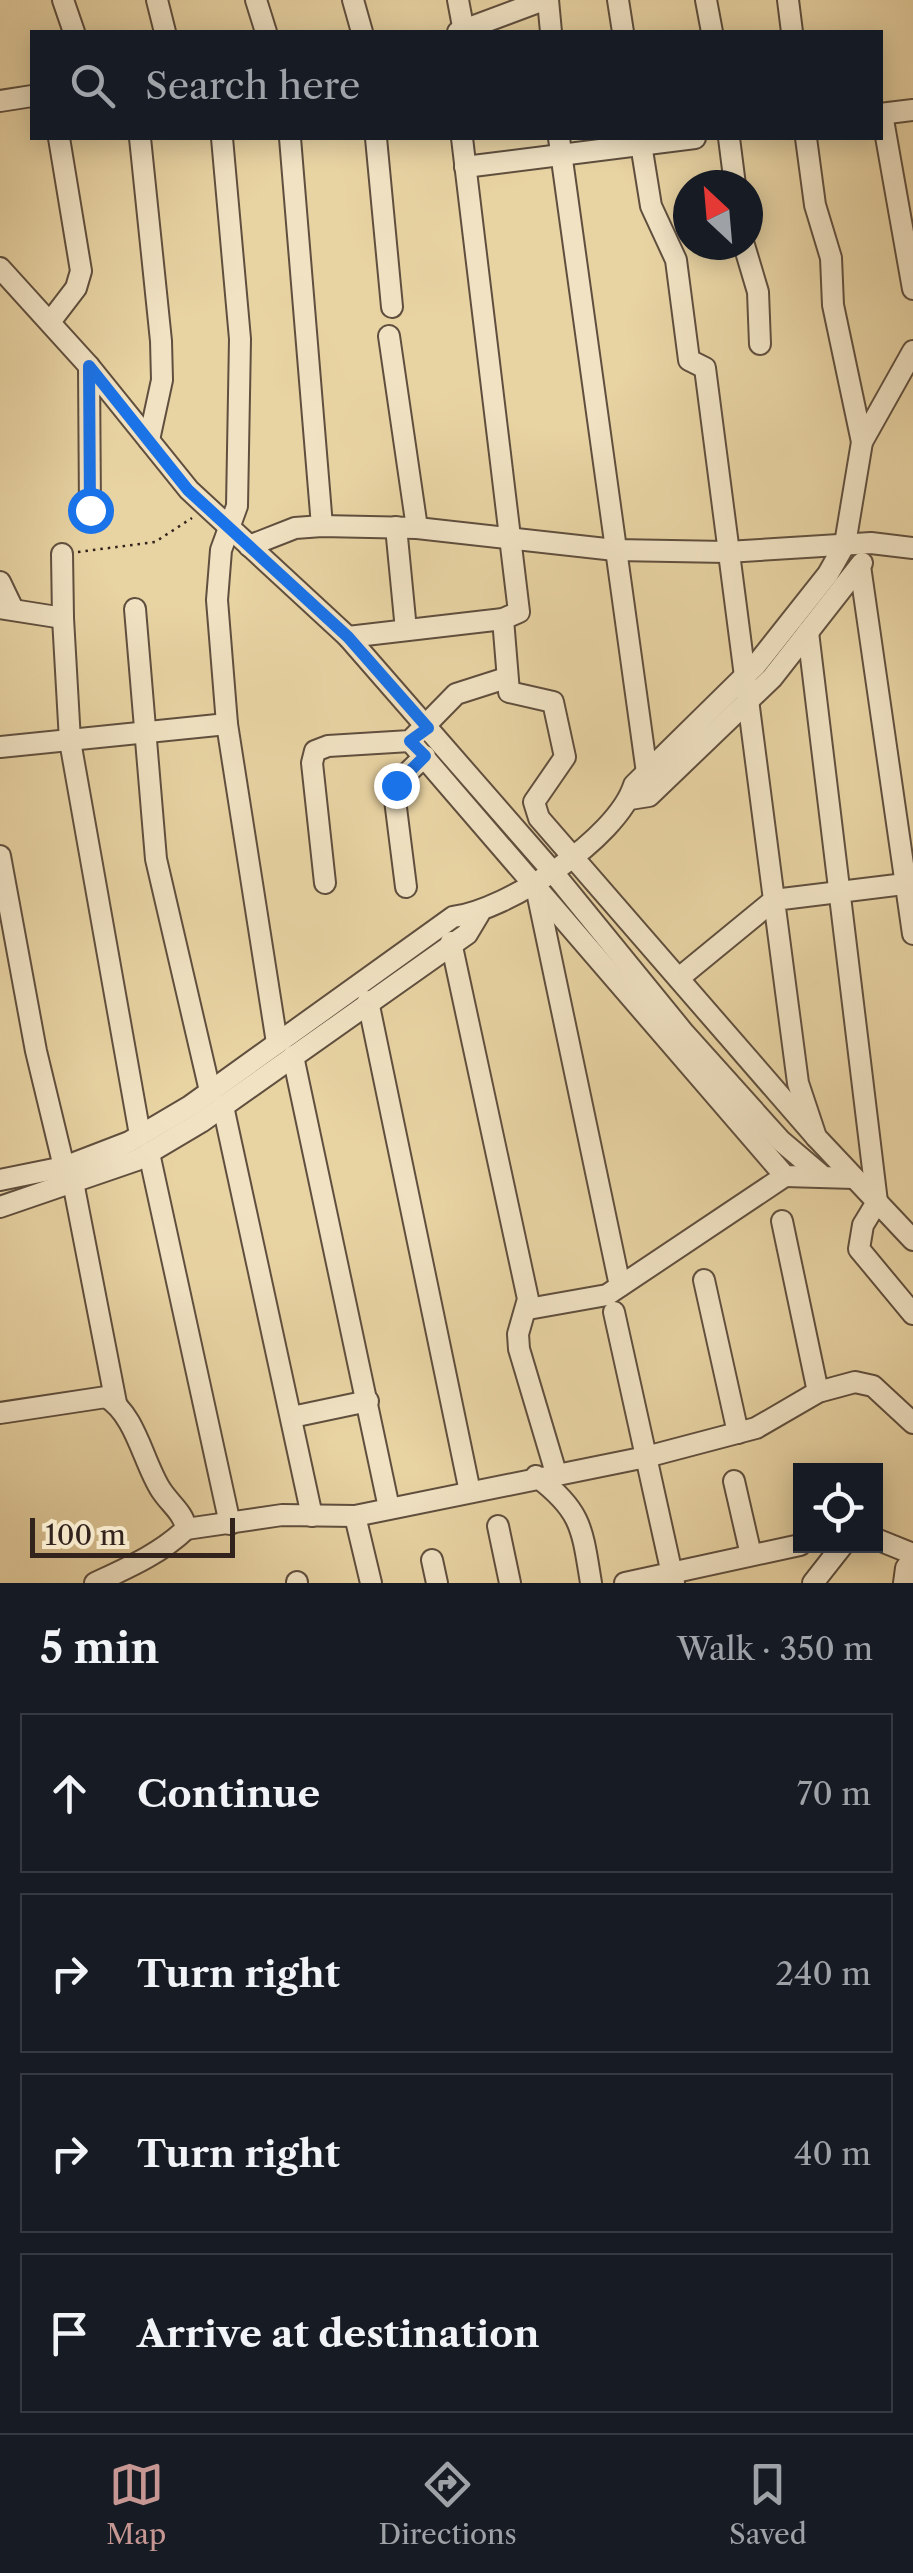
<!DOCTYPE html>
<meta charset="utf-8">
<style>
:root{--surface:#171b24;--page:#20242c;--text:#f1f3f6;--muted:#9ea1a6;--line:#363941;--accent:#c59692}
body{margin:0;font-family:"Libre Caslon Text",serif;background:var(--page);color:var(--text)}
.controls{position:absolute;right:30px;bottom:30px;display:grid;overflow:hidden;border-radius:0px;box-shadow:0 5px 25px #0003}
.controls button{width:90px;height:90px;display:grid;place-items:center;padding:0;border:0;border-bottom:2px solid var(--line);background:var(--surface);color:var(--text);font:50px sans-serif}
.compass{position:absolute;left:673px;top:170px;width:90px;height:90px;border-radius:50%;background:var(--surface);box-shadow:0 5px 25px #0003;rotate:334deg}
.scale{position:absolute;left:30px;bottom:25px;width:205px;box-sizing:border-box;padding-left:10px;border:5px solid #33231d;border-top:0;font-size:28px;line-height:35px;white-space:nowrap;color:#33231d;-webkit-text-stroke:8px #f0e2c3;paint-order:stroke}
.stop{position:absolute;width:30px;height:30px;margin:-22px;border:8px solid #1a73e8;border-radius:50%;background:#fff}
.stop.end{background:#1a73e8;border-color:#fff;box-shadow:0 2px 10px #0008}
.list{margin:0;padding:0;list-style:none}
h2{display:flex;justify-content:space-between;align-items:center;height:130px;margin:0;padding:0 40px;font-size:42px}
h2 small{font-size:32px;font-weight:400;color:var(--muted)}
.list li{display:grid;grid-template-columns:65px 1fr auto;gap:30px;align-items:center;box-sizing:border-box;height:160px;margin:0 20px 20px;padding:0 20px;border:2px solid var(--line);border-radius:0px}
.list b{display:block;font-size:38px;white-space:nowrap}
.list em{font-size:32px;font-style:normal;color:var(--muted)}
.icon{flex:none;width:55px;height:55px;fill:none;stroke:currentColor;stroke-width:2;stroke-linecap:round;stroke-linejoin:round}
.map{position:relative;flex:none;width:913px;height:1583px;overflow:hidden}
.search{position:absolute;background:var(--surface);box-shadow:0 5px 25px #0003;left:30px;right:30px;top:30px;height:110px;display:flex;align-items:center;gap:25px;box-sizing:border-box;padding:0 35px;border-radius:0px;color:var(--muted);font-size:38px}
.sheet{height:850px;background:var(--surface)}
nav{display:flex;justify-content:space-around;align-items:center;box-sizing:border-box;height:140px;border-top:2px solid var(--line);background:var(--surface);font-size:28px;color:var(--muted)}
nav a{display:grid;justify-items:center;gap:5px}
nav .on{color:var(--accent)}
.map>svg:first-child{display:block}
.lines{fill:none;stroke-linecap:round;stroke-linejoin:round}
.minor-casing{stroke:#604f3e;stroke-width:24}
.path{stroke:#33231d;stroke-width:2.5;stroke-dasharray:2.5 5;stroke-linecap:butt}
.minor{stroke:#f0e2c3;stroke-width:20}
.route{stroke:#1a73e8;stroke-width:12}
</style>
<div class="map">
<svg width="913" height="1583" viewBox="0 0 913 1583">
<rect width="100%" height="100%" fill="#e8d3a3"/>
<filter id="stains"><feTurbulence type="fractalNoise" baseFrequency=".002" numOctaves="4"/><feColorMatrix values="0 0 0 0 .2 0 0 0 0 .09 0 0 0 0 .02 0 0 0 .5 -.17"/></filter>
<radialGradient id="worn" r=".72"><stop offset=".6" stop-color="#630" stop-opacity="0"/><stop offset="1" stop-color="#630" stop-opacity=".3"/></radialGradient>
<g class="lines">
<defs>
<g id="minor">
<path d="M63 0 74 32"/>
<path d="M157 0 165 32"/>
<path d="M256 0 266 32"/>
<path d="M353 0 362 32"/>
<path d="M458 0 464 32"/>
<path d="M548 0 551 32"/>
<path d="M618 0 623 32"/>
<path d="M706 0 712 32"/>
<path d="M788 0 792 32"/>
<path d="M458 32 544 0"/>
<path d="M0 101 32 96"/>
<path d="M880 114 913 110"/>
<path d="M882 114 913 289"/>
<path d="M140 138 161 341 162 380 149 440"/>
<path d="M290 138 322 526"/>
<path d="M376 138 392 307"/>
<path d="M559 138 647 773"/>
<path d="M640 138 651 206 676 260 689 360 705 368 774 900 679 978"/>
<path d="M729 138 735 185"/>
<path d="M806 138 815 205 831 258 833 305 862 442"/>
<path d="M465 167 695 138"/>
<path d="M744 245 758 292 760 344"/>
<path d="M0 268 89 366 189 490 348 637 552 871 684 1033 781 1141 820 1174"/>
<path d="M50 322 76 288 81 271 59 138"/>
<path d="M389 336 417 528"/>
<path d="M89 366 90 510"/>
<path d="M396 527 406 630"/>
<path d="M249 546 295 528 322 526 417 528 615 550 727 552 871 543 913 548"/>
<path d="M860 566 913 934"/>
<path d="M0 582 12 607"/>
<path d="M0 608 63 618 62 554"/>
<path d="M135 609 156 859 210 1091"/>
<path d="M63 618 70 741 140 1135"/>
<path d="M503 619 509 692 553 702 565 757 534 802 539 818 816 1137"/>
<path d="M808 632 877 1202 863 1225 859 1249 913 1314"/>
<path d="M348 637 503 619 519 612 462 138"/>
<path d="M227 724 277 1043"/>
<path d="M410 741 785 1176 854 1178"/>
<path d="M0 747 227 724 217 600 221 550 237 506 240 339 222 138"/>
<path d="M630 799 649 796 772 678 862 563"/>
<path d="M0 856 36 1051 64 1167"/>
<path d="M325 883 312 763 315 751 328 746 410 741 456 694 506 678"/>
<path d="M913 883 774 900 798 1083 816 1137 913 1240"/>
<path d="M406 887 394 792 402 778 425 756"/>
<path d="M536 887 620 1286"/>
<path d="M451 942 528 1299 518 1334 519 1349 556 1473"/>
<path d="M368 1001 470 1492"/>
<path d="M293 1056 389 1508"/>
<path d="M223 1106 312 1516"/>
<path d="M149 1153 230 1524"/>
<path d="M0 1180 64 1167 129 1142 190 1106 453 917C507 910 617 839 634 785L756 665 828 574 845 544 862 442 913 351"/>
<path d="M73 1182 116 1403"/>
<path d="M0 1207 137 1160 201 1122 467 934 479 914"/>
<path d="M782 1221 818 1392"/>
<path d="M704 1280 738 1433"/>
<path d="M528 1309 607 1295 785 1176"/>
<path d="M614 1312 674 1583"/>
<path d="M0 1413 106 1397C136 1415 143 1462 161 1490 170 1504 184 1513 186 1529 160 1554 127 1568 95 1583"/>
<path d="M292 1417 368 1401"/>
<path d="M536 1476C582 1511 582 1528 591 1583"/>
<path d="M734 1481 751 1555"/>
<path d="M355 1516 371 1583"/>
<path d="M498 1526 510 1583"/>
<path d="M186 1529 282 1515 355 1516 646 1457 756 1428 818 1392 855 1382 873 1386 913 1423"/>
<path d="M876 1539 913 1554"/>
<path d="M432 1560 437 1583"/>
<path d="M297 1582V1583"/>
<path d="M625 1583 800 1545"/>
<path d="M813 1583 842 1546"/>
<path d="M904 1583 906 1568 913 1559"/>
</g>
</defs>
<use href="#minor" class="minor-casing"/>
<path class="path" d="M78 552 155 542 192 518"/>
<use href="#minor" class="minor"/>
</g>
<g class="lines">
<path class="route" d="M90 510 89 366 188 490 348 637 428 728 410 741 425 756 396 785"/>
</g>
<rect width="100%" height="100%" filter="url(#stains)"/>
<rect width="100%" height="100%" fill="url(#worn)"/>
</svg>
<div class="controls">
<button><svg class="icon" aria-label="locate" viewBox="0 0 24 24"><circle cx="12" cy="12" r="6"/><path d="M12 2v4M12 18v4M2 12h4M18 12h4"/></svg></button>
</div>
<svg class="compass" viewBox="-18 -18 36 36"><path d="M0-13l5 13h-10z" fill="#e53935"/><path d="M0 13l5-13h-10z" fill="#9ea1a6"/></svg>
<div class="scale">100 m</div>
<div class="stop" style="left:90px;top:510px"></div>
<div class="stop end" style="left:396px;top:785px"></div>
<div class="search"><svg class="icon" aria-label="search" viewBox="0 0 24 24"><circle cx="10" cy="10" r="6"/><path d="M15 15l6 6"/></svg>Search here</div>
</div>
<section class="sheet">
<h2>5 min<small>Walk · 350 m</small></h2>
<ul class="list">
<li><svg class="icon" aria-label="ahead" viewBox="0 0 24 24"><path d="M12 20V5M6 11l6-6 6 6"/></svg><div><b>Continue</b></div><em>70 m</em></li>
<li><svg class="icon" aria-label="right" viewBox="0 0 24 24"><path d="M7 20v-9h11M14 6l5 5-5 5"/></svg><div><b>Turn right</b></div><em>240 m</em></li>
<li><svg class="icon" aria-label="right" viewBox="0 0 24 24"><path d="M7 20v-9h11M14 6l5 5-5 5"/></svg><div><b>Turn right</b></div><em>40 m</em></li>
<li><svg class="icon" aria-label="arrive" viewBox="0 0 24 24"><path d="M6 21V4h12l-3 4 3 4H6"/></svg><div><b>Arrive at destination</b></div></li>
</ul>
</section>
<nav>
<a class="on"><svg class="icon" aria-label="map" viewBox="0 0 24 24"><path d="M3 6l6-2 6 2 6-2v14l-6 2-6-2-6 2zM9 4v14M15 6v14"/></svg>Map</a>
<a><svg class="icon" aria-label="directions" viewBox="0 0 24 24"><path d="M12 3l9 9-9 9-9-9zM9 14v-3h6M13 9l2 2-2 2"/></svg>Directions</a>
<a><svg class="icon" aria-label="saved" viewBox="0 0 24 24"><path d="M7 4h10v16l-5-4-5 4z"/></svg>Saved</a>
</nav>
